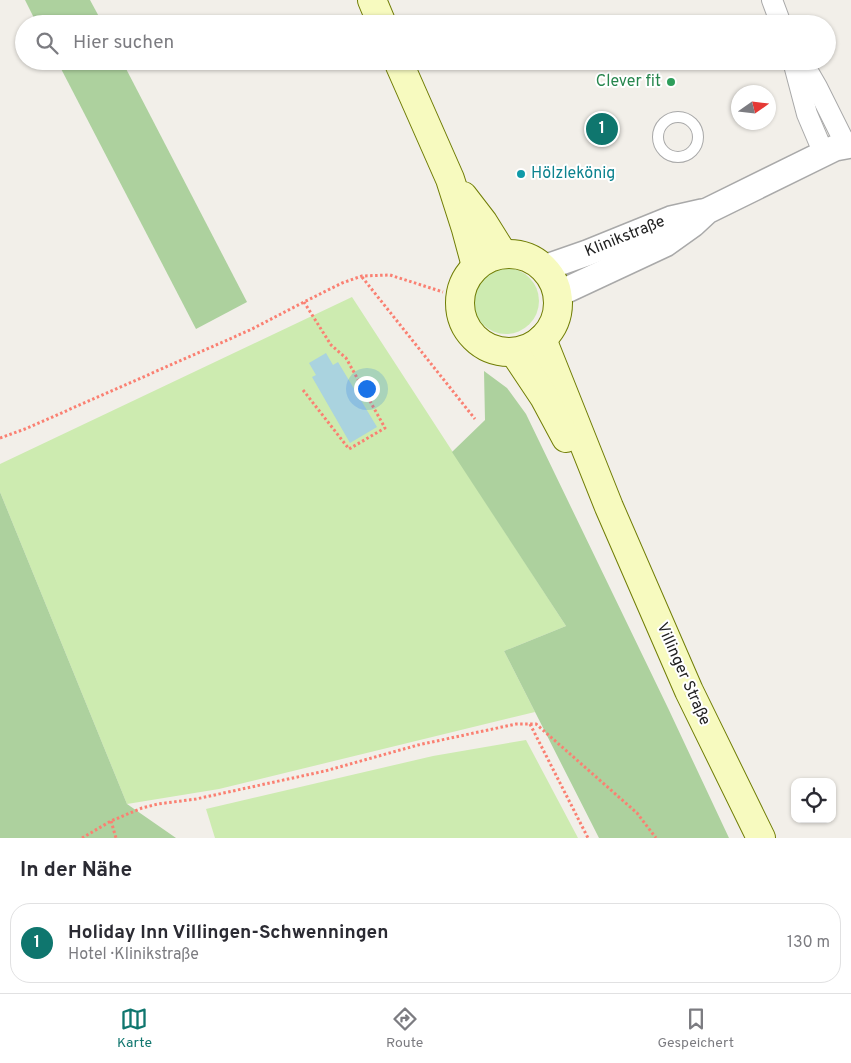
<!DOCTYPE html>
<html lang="de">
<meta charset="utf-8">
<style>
:root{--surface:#fff;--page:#f7f7f7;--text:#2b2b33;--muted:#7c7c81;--line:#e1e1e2;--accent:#0f766e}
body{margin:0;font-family:Overpass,sans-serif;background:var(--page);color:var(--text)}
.controls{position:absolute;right:15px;bottom:15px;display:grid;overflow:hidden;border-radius:10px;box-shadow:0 1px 4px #0004}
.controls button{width:45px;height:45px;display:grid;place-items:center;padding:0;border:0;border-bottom:1px solid var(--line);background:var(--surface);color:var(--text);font:25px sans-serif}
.compass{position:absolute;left:731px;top:85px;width:45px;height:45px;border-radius:50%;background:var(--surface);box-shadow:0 1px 4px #0004;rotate:76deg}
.you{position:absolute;left:366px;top:388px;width:18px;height:18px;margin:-12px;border:4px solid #fff;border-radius:50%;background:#1a73e8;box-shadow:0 0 0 8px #1a73e833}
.badge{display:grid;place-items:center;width:32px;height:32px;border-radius:50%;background:var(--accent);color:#fff;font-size:16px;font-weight:700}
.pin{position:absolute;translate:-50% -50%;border:2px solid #fff;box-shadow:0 1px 5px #0006}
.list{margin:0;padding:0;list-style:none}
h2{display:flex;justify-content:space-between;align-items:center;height:65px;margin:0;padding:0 20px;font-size:21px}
h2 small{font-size:16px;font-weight:400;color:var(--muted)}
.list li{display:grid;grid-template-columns:32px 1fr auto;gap:15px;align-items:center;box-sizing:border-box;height:80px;margin:0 10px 10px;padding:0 10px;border:1px solid var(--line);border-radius:20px}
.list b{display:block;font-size:19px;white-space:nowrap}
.list p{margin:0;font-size:16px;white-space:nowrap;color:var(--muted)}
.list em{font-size:16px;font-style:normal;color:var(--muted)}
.icon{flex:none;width:28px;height:28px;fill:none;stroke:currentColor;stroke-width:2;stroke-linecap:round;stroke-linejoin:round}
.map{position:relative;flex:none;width:851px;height:838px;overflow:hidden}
.search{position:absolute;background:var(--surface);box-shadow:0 1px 4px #0004;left:15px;right:15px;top:15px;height:55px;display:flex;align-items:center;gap:12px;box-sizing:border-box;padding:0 18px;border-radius:28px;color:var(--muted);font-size:19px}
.sheet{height:155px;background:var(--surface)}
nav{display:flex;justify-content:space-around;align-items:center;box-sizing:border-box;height:70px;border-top:1px solid var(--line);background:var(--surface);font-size:14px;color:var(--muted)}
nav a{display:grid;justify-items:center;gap:2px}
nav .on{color:var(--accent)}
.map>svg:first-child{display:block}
.grass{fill:#cdebb0}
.forest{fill:#add19e}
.water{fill:#aad3df}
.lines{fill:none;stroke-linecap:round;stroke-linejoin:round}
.service-casing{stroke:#a9a9a9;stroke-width:12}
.minor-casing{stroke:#a9a9a9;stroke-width:22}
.tertiary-casing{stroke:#a9a9a9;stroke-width:28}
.secondary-casing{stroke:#707d05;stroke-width:30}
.path{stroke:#fa8072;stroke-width:3;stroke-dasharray:2.5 2.5;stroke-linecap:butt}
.service{stroke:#fff;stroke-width:10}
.minor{stroke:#fff;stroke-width:20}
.tertiary{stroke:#fff;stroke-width:25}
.secondary{stroke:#f7fabf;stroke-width:28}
.leisure-dot{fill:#2e9e5b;stroke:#fff;stroke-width:2}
.culture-dot{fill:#0f9aa8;stroke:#fff;stroke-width:2}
.labels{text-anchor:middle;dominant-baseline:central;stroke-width:4;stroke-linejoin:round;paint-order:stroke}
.leisure-label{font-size:16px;fill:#27864d;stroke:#fff;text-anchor:end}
.culture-label{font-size:16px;fill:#0d838f;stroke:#fff;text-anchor:start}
.street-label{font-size:16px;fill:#222;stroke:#fff}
</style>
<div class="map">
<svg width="851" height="838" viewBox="0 0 851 838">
<rect width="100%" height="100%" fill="#f2efe9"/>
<g class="grass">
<circle cx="506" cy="301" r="33"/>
<path d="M352 297 566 626 504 651 535 712 219 789 127 804 0 492V464Z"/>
<path d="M526 740 578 838H215L206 809 433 756Z"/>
</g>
<g class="forest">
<path d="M25 0H90L103 24H37Z"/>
<path d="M57 61H122L247 302 196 329Z"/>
<path d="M484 371 507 388 526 414 668 708 729 838H599L504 651 566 626 452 452 485 420Z"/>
<path d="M0 492 127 804 176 838H0Z"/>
</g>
<path class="water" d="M326 353 333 365 338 362 377 427 350 443 312 377 316 375 309 363Z"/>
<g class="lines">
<defs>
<circle id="service" cx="678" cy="137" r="20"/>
<g id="minor">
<path d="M772 0 781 24"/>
<path d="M793 61 807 114 824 154"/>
<path d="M802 61 817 87 843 139"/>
</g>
<g id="tertiary">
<path d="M544 268 587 253 671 219 702 212"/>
<path d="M558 294 665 244 693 224 707 211 835 148 851 145"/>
</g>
<g id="secondary">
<path d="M372 0 382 24"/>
<path d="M398 61 450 179 466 229 476 266"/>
<path d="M463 196 483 222 503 254"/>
<circle cx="509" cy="303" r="49"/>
<path d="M542 339 609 507 689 691 761 838"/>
<path d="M514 352 544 397 566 438"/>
</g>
</defs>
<use href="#service" class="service-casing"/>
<use href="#minor" class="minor-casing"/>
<use href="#tertiary" class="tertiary-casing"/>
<use href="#secondary" class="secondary-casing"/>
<g class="path">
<path d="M362 277 475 419"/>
<path d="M303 390 349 449 385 428 346 358 331 345 304 302"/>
<path d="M0 438 25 429 250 330 304 302 342 283 362 276 390 275 443 292"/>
<path d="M530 724 588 838"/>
<path d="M111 821 116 838"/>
<path d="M82 838 111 821 142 808 158 804 196 799 325 771 418 745 516 724H536L637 813 656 838"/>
</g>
<use href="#service" class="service"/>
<use href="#minor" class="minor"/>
<use href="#tertiary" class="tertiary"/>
<use href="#secondary" class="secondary"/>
</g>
<circle class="leisure-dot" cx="671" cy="82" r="5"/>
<circle class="culture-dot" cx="521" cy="174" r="5"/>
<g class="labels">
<g class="leisure-label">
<text x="661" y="82">Clever fit</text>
</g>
<g class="culture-label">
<text x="531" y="174">Hölzlekönig</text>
</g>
<g class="street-label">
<text transform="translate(625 237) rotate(-22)">Klinikstraße</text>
<text transform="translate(683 674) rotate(66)">Villinger Straße</text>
</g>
</g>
</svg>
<div class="controls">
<button><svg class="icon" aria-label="locate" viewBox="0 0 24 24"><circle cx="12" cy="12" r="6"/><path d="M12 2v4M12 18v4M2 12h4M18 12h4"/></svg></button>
</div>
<svg class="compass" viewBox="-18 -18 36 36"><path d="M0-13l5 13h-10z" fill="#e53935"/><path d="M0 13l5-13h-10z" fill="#7c7c81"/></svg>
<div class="you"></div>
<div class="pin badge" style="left:602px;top:129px">1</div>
<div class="search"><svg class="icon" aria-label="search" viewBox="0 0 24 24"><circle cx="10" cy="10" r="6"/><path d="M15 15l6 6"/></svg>Hier suchen</div>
</div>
<section class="sheet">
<h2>In der Nähe<small></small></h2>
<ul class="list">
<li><span class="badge">1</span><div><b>Holiday Inn Villingen-Schwenningen</b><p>Hotel · Klinikstraße</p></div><em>130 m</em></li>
</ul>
</section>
<nav>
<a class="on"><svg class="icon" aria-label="map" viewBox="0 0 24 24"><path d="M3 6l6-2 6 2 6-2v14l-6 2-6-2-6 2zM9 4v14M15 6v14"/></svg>Karte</a>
<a><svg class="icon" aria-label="directions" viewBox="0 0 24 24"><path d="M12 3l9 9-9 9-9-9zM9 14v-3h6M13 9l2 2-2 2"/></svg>Route</a>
<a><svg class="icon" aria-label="saved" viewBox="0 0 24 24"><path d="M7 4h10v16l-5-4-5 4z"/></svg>Gespeichert</a>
</nav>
